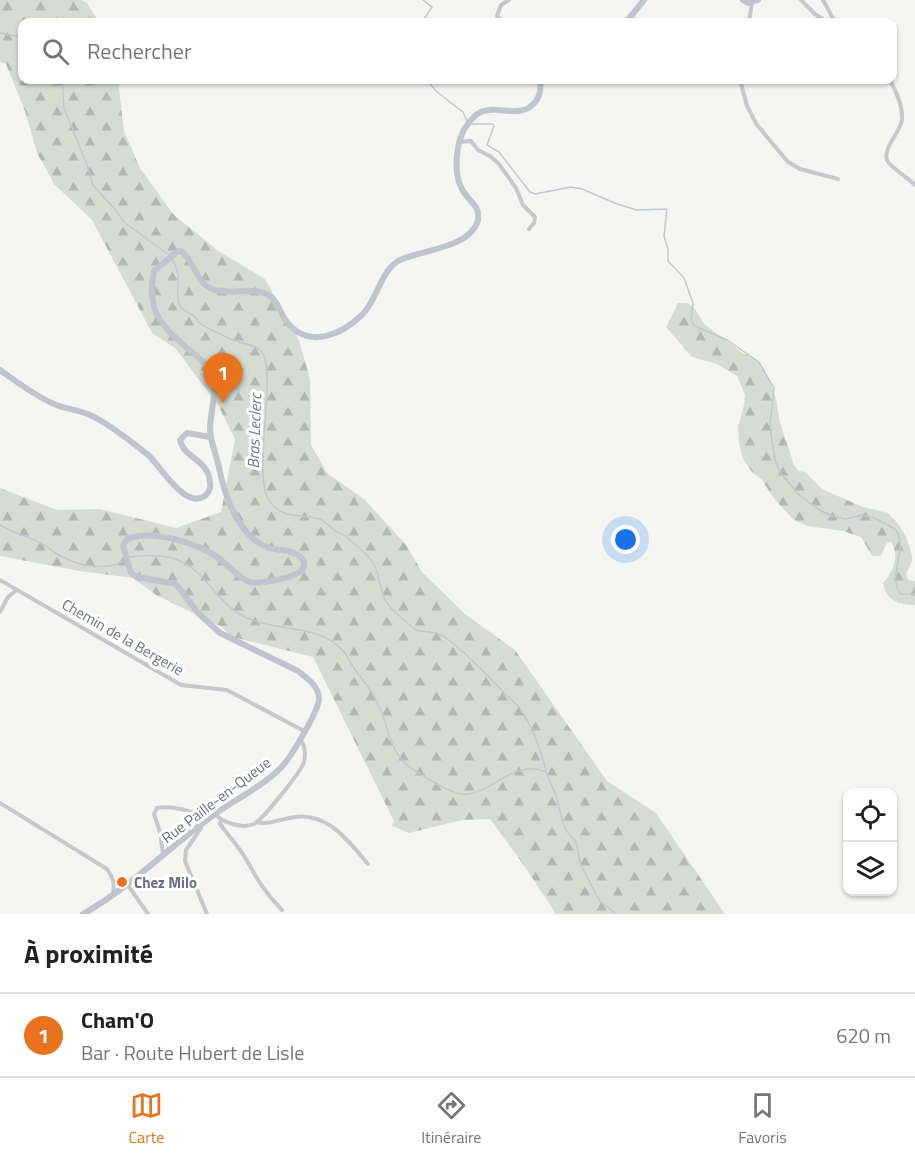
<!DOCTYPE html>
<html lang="fr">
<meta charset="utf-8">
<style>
:root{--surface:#fff;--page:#f2f2f2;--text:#202124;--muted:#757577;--line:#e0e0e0;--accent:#e9721f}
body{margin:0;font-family:"Titillium Web",sans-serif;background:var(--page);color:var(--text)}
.controls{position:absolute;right:18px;bottom:18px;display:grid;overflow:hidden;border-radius:12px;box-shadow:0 2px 4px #0004}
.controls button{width:54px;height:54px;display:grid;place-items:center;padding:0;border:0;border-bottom:2px solid var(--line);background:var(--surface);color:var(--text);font:30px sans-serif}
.you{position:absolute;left:626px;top:540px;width:21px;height:21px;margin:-15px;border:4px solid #fff;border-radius:50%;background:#1a73e8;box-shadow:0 0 0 9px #1a73e833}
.badge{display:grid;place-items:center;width:39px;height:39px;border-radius:50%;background:var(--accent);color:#fff;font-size:20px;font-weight:700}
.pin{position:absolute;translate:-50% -50px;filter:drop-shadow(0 2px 3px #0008)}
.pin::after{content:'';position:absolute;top:32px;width:21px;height:18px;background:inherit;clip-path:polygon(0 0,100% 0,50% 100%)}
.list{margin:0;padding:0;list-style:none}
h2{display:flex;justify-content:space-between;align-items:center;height:78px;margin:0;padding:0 24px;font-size:26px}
h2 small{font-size:20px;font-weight:400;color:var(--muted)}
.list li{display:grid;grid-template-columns:39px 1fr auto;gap:18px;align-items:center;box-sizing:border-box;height:84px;padding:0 24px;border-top:2px solid var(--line)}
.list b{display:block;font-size:22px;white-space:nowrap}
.list p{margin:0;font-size:20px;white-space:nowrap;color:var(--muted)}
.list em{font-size:20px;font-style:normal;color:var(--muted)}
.icon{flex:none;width:33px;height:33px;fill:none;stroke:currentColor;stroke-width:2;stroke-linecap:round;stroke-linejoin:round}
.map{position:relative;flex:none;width:915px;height:914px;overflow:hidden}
.search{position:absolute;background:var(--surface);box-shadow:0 2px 4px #0004;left:18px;right:18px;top:18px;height:66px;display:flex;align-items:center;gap:15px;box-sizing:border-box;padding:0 21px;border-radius:12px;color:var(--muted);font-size:22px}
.sheet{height:162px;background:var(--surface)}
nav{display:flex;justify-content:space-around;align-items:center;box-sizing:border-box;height:84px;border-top:2px solid var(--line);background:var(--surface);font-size:16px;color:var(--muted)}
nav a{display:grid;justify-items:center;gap:3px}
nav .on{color:var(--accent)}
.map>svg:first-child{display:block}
.forest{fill:url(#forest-firs)}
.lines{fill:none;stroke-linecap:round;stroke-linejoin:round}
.stream{stroke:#c0c8cf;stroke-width:1.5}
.street{stroke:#c6c8cc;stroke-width:4}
.secondary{stroke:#c0c5cd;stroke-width:6}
.poi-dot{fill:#e9721f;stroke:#fff;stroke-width:2}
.labels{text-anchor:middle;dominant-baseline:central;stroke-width:6;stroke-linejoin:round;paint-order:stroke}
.street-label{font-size:15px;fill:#647084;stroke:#fff}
.poi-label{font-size:15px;font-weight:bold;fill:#647084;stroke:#fff;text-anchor:start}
.water-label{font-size:16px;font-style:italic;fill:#647888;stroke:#fff}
</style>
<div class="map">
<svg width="915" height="914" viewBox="0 0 915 914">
<defs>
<pattern id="forest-firs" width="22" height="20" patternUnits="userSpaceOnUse" patternTransform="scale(1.5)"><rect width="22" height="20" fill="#d5ddd3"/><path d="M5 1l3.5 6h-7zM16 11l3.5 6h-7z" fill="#b0b8b1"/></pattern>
</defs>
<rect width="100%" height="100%" fill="#f5f6f2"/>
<g class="forest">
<path d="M0 0H81L87 3 99 22H22V80H118L124 131 140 168 173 214 217 250 265 279 299 340 310 379 311 445 327 473 365 500 407 546 422 572 465 614 515 650 607 781 656 813 725 914H556L523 864 490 819 462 820 409 833 392 826 394 821 313 657 237 638 235 642 222 627 156 595 133 578 79 571 0 556V488L57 510 100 509 176 528 221 512 235 439 218 405 175 348 152 333 92 220 54 184 37 153 25 111 6 64 0 62Z"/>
<path d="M678 303H688L695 309 704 324 743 353 753 358 760 364 769 379 776 398 779 419 794 465 799 471 805 472 822 489 863 507 888 513 899 525 906 537 912 555V561L906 574 908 580 915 581V605C898 605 886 600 883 583 893 572 900 557 891 542L887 543 881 556H872L861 537 843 531 807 526 794 520 775 500 762 480 752 472 743 459 739 444 738 427 744 405 745 395 737 376 717 364 692 357 666 327Z"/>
</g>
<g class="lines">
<g class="stream">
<path d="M422 22 432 7 423 0"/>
<path d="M0 33 22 37"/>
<path d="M62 80 64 108 86 162 93 185 113 207 125 223 169 255"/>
<path d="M427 80 436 91 463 112 467 121"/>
<path d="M470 124H493L494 126 487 145 499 152 530 192 535 194 571 187 582 189 617 204 637 210 667 209 664 236 668 249V261L684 278 693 303 691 321 695 326 727 340 759 362 774 388 770 427 775 460 780 472 798 494 819 510 832 516 845 519 863 515 879 520 896 530C909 550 886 576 901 594H915"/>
<path d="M171 258C185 276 173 292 180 306 184 312 189 312 194 316 196 318 198 321 200 323 202 326 232 340 236 341 247 345 262 345 265 359 274 392 252 479 270 502 283 520 301 513 319 519 327 522 330 528 337 532 341 534 342 534 345 536 354 543 373 559 376 569 381 583 380 598 393 610 397 614 412 628 417 630 432 634 435 629 450 641 475 660 496 686 519 707 531 725 542 750 546 772"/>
<path d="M0 525C11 532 23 535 35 540 44 544 51 551 59 555 77 566 105 571 124 561"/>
<path d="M130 557C141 555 151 555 162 556 207 561 211 605 252 620 284 632 321 624 345 653 348 657 349 661 352 665 360 678 371 688 377 702 392 732 387 756 420 774 430 780 450 793 461 794 490 797 514 757 546 772 550 782 556 793 558 803 563 821 561 828 576 841L580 863 599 900 616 914"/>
</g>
<g class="street">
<path d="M801 0 815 14 827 22"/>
<path d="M823 0 835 22"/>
<path d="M503 22 497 16 501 5 509 0"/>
<path d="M749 22 752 3"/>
<path d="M740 80 747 106 757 125 788 162 800 169 838 179"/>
<path d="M890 80C896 91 903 107 902 120 900 133 883 147 887 160 890 167 908 178 915 185"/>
<path d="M459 142 471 141 478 150 490 156 499 164 516 188 523 205 535 217 534 223 529 229"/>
<path d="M0 580 181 685 227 690 304 731"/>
<path d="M0 612 8 597 17 590"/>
<path d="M0 803 107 869C113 878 115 883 113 893"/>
<path d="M215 814C223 823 243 829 254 824 263 819 301 772 304 762 306 754 305 746 300 739"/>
<path d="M221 820 220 824C228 835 239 847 246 859 257 879 265 893 282 910"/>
<path d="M257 822C266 825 279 820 289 818 325 809 347 839 368 864"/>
<path d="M200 826 201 828 186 850 185 861 207 914"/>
<path d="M163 854 160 832 154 814 157 808C171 805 195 811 207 820"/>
<path d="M127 884 148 914"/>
</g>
<g class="secondary">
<path d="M743 0 748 3 758 0"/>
<path d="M626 22 644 0"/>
<path d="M0 370C17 382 35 396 54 404 66 409 79 410 90 415 110 424 130 441 147 454 160 464 185 512 206 495 209 492 211 487 210 483 209 459 184 459 180 440L187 433 210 437"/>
<path d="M83 914C131 887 170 846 215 814 236 799 269 783 285 763 293 753 319 710 319 699 319 686 307 678 298 671L220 633 198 613 176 584 137 577 132 574 130 571 123 545 127 539C153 529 198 543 220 559 229 566 238 577 249 582 258 585 297 577 302 570 305 566 304 565 304 561 296 548 279 552 267 547 257 543 248 535 242 526 229 508 223 488 219 467 216 453 210 442 210 427 211 410 217 393 212 377 209 366 200 359 192 352 163 328 145 312 154 271L178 251H181C194 260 196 283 212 289 229 296 253 285 270 296 279 302 280 314 287 322 309 350 342 334 362 315 378 299 381 269 400 260 421 250 471 248 478 220 481 206 467 200 462 189 453 173 456 143 465 128 469 122 474 115 481 112 499 104 521 121 536 101 541 94 541 87 540 80"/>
</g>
</g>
<circle class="poi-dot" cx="122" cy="882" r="6"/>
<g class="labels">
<g class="street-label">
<text transform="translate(123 637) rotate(30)">Chemin de la Bergerie</text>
<text transform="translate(216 800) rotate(-37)">Rue Paille-en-Queue</text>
</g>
<g class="poi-label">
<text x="134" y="882">Chez Milo</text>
</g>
<g class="water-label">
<text transform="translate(254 431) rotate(-88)">Bras Leclerc</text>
</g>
</g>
</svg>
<div class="controls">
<button><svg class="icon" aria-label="locate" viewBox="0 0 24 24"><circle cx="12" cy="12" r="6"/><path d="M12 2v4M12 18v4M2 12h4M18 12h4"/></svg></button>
<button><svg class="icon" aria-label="layers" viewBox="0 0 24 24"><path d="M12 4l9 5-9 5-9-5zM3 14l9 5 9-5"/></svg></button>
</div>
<div class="you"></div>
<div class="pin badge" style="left:223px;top:403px">1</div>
<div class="search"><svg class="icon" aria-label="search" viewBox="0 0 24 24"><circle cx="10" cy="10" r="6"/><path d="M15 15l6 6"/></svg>Rechercher</div>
</div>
<section class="sheet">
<h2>À proximité<small></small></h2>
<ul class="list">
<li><span class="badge">1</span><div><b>Cham'O</b><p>Bar · Route Hubert de Lisle</p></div><em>620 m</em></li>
</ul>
</section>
<nav>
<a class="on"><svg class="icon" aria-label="map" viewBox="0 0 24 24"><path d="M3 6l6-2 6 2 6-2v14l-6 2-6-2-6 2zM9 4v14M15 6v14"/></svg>Carte</a>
<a><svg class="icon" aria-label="directions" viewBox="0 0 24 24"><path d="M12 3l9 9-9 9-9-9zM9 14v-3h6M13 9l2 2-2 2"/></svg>Itinéraire</a>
<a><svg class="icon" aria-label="saved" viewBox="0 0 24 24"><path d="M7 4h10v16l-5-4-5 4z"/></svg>Favoris</a>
</nav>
